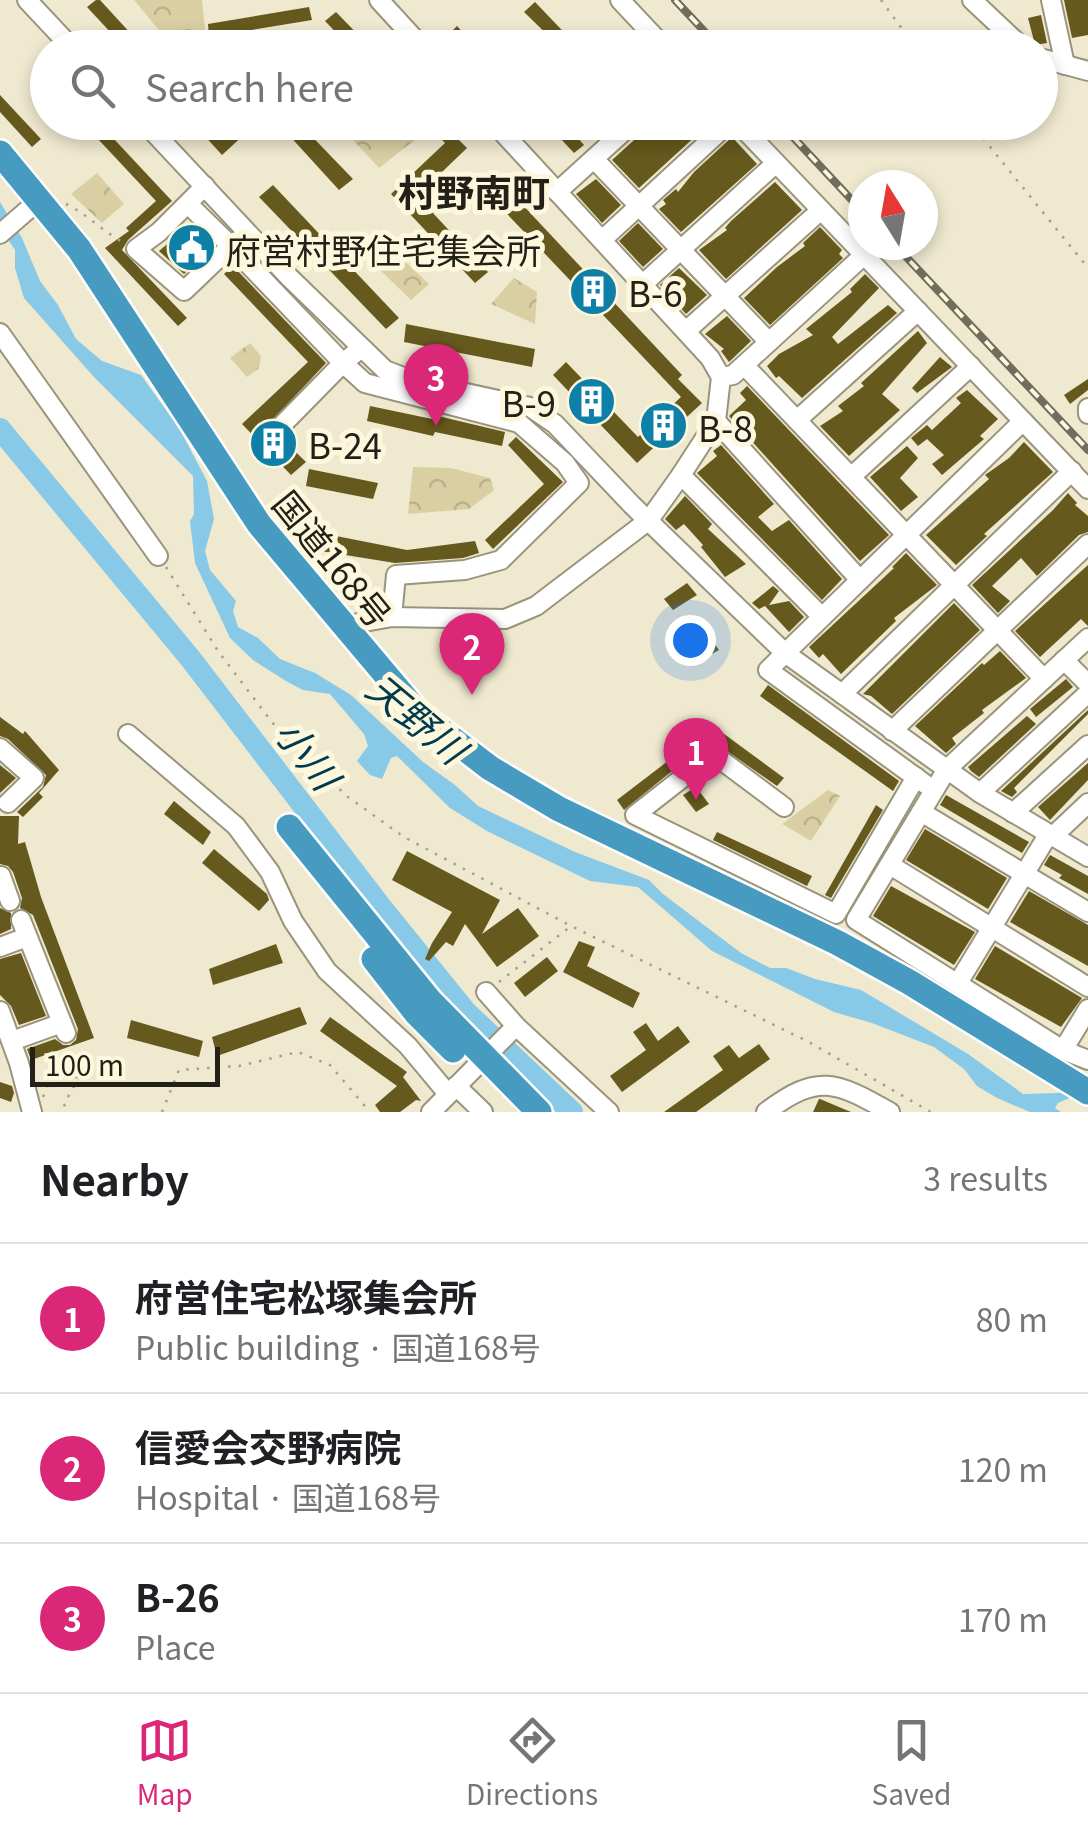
<!DOCTYPE html>
<meta charset="utf-8">
<style>
:root{--surface:#fff;--page:#f2f2f2;--text:#202124;--muted:#757577;--line:#e0e0e0;--accent:#db2777}
body{margin:0;font-family:Georgia,"Noto Sans JP",serif;background:var(--page);color:var(--text)}
.compass{position:absolute;left:848px;top:170px;width:90px;height:90px;border-radius:50%;background:var(--surface);box-shadow:0 5px 15px #0003;rotate:349deg}
.scale{position:absolute;left:30px;bottom:25px;width:190px;box-sizing:border-box;padding-left:10px;border:5px solid #232117;border-top:0;font-size:28px;line-height:35px;white-space:nowrap;color:#232117;-webkit-text-stroke:8px #fdf7dd;paint-order:stroke}
.you{position:absolute;left:690px;top:640px;width:35px;height:35px;margin:-25px;border:8px solid #fff;border-radius:50%;background:#1a73e8;box-shadow:0 0 0 15px #1a73e833}
.badge{display:grid;place-items:center;width:65px;height:65px;border-radius:50%;background:var(--accent);color:#fff;font-size:32px;font-weight:700}
.pin{position:absolute;translate:-50% -82px;filter:drop-shadow(0 2px 5px #0008)}
.pin::after{content:'';position:absolute;top:52px;width:35px;height:30px;background:inherit;clip-path:polygon(0 0,100% 0,50% 100%)}
.list{margin:0;padding:0;list-style:none}
h2{display:flex;justify-content:space-between;align-items:center;height:130px;margin:0;padding:0 40px;font-size:42px}
h2 small{font-size:32px;font-weight:400;color:var(--muted)}
.list li{display:grid;grid-template-columns:65px 1fr auto;gap:30px;align-items:center;box-sizing:border-box;height:150px;padding:0 40px;border-top:2px solid var(--line)}
.list b{display:block;font-size:38px;white-space:nowrap}
.list p{margin:0;font-size:32px;white-space:nowrap;color:var(--muted)}
.list em{font-size:32px;font-style:normal;color:var(--muted)}
.icon{flex:none;width:55px;height:55px;fill:none;stroke:currentColor;stroke-width:2;stroke-linecap:round;stroke-linejoin:round}
.map{position:relative;flex:none;width:1088px;height:1112px;overflow:hidden}
.search{position:absolute;background:var(--surface);box-shadow:0 5px 15px #0003;left:30px;right:30px;top:30px;height:110px;display:flex;align-items:center;gap:25px;box-sizing:border-box;padding:0 35px;border-radius:55px;color:var(--muted);font-size:38px}
.sheet{height:580px;background:var(--surface)}
nav{display:flex;justify-content:space-around;align-items:center;box-sizing:border-box;height:140px;border-top:2px solid var(--line);background:var(--surface);font-size:28px;color:var(--muted)}
nav a{display:grid;justify-items:center;gap:5px}
nav .on{color:var(--accent)}
.map>svg:first-child{display:block}
.park{fill:url(#park-crowns)}
.water{fill:#88c9e8}
.lines{fill:none;stroke-linecap:round;stroke-linejoin:round}
.river{stroke:#88c9e8;stroke-width:22}
.building{fill:#66591d}
.minor-casing{stroke:#9a947c;stroke-width:22}
.highway-casing{stroke:#fff;stroke-width:30}
.path{stroke:#a4a08c;stroke-width:2.5;stroke-dasharray:2.5 8;stroke-linecap:butt}
.minor{stroke:#fff;stroke-width:18}
.highway{stroke:#479bc0;stroke-width:25}
.rail-casing{stroke:#716d5d;stroke-width:8}
.rail{stroke:#fdf7dd;stroke-width:4;stroke-dasharray:11;stroke-linecap:butt}
.labels{text-anchor:middle;dominant-baseline:central;stroke-width:10;stroke-linejoin:round;paint-order:stroke}
.poi-label{font-size:35px;fill:#232117;stroke:#fdf7dd;text-anchor:start}
.street-label{font-size:35px;fill:#232117;stroke:#fdf7dd}
.neighbourhood-label{font-size:38px;font-weight:bold;fill:#232117;stroke:#fdf7dd}
.water-label{font-size:38px;font-style:italic;fill:#003a4f;stroke:#fdf7dd}
</style>
<div class="map">
<svg width="1088" height="1112" viewBox="0 0 1088 1112">
<defs>
<pattern id="park-crowns" width="20" height="18" patternUnits="userSpaceOnUse" patternTransform="scale(2.5)"><rect width="20" height="18" fill="#dacfa3"/><path d="M2 6a3 3 0 1 1 6 0M12 15a3 3 0 1 1 6 0" fill="none" stroke="#bbb18c"/></pattern>
</defs>
<rect width="100%" height="100%" fill="#efe9d0"/>
<g class="park">
<path d="M134 0H202L207 47H173Z"/>
<path d="M337 123H400L416 139 379 168Z"/>
<path d="M97 173 124 204 102 223 71 194Z"/>
<path d="M396 253 429 284 411 300 377 267Z"/>
<path d="M514 278 537 292 535 324 491 304Z"/>
<path d="M250 343 261 356 259 368 247 377 230 358Z"/>
<path d="M413 467 451 468 490 478 494 490 469 509 408 514Z"/>
<path d="M828 790 840 796 811 841 782 824Z"/>
</g>
<path class="water" d="M0 202 22 238 40 281 58 305 76 339 102 361 141 375 179 428 207 481 214 519 205 551 210 570 236 601 233 611 238 627 258 638 280 659 315 673 351 695 423 762 455 785 478 806 575 852 649 880 663 894 741 953 770 968H786L815 979 861 990 968 1054 1023 1094 1059 1093 1088 1081V1090L1058 1103 1055 1108 1061 1112H1030L997 1098 977 1086 964 1069 934 1047 872 1023 834 1012 712 951 638 887 590 881 487 831 450 808 397 756 391 758 382 779 370 775 357 761 368 746 364 734 330 694 303 690 286 681 253 660 230 638 195 563 190 521 194 514 193 476 94 377 24 298 15 268V250L0 228Z"/>
<g class="lines">
<path class="river" d="M0 429 190 658 381 907 465 1011 572 1112"/>
</g>
<g class="building">
<path d="M96 0H100L144 48H125L87 7Z"/>
<path d="M1064 0H1088V35L1072 38Z"/>
<path d="M535 2 579 48H561L524 12Z"/>
<path d="M309 7 312 20 209 37 208 24Z"/>
<path d="M336 12 371 48H351L325 21Z"/>
<path d="M1041 15 1047 43 1035 45 1028 18Z"/>
<path d="M457 26 477 48H459L448 35Z"/>
<path d="M0 95 41 139 32 147 0 112Z"/>
<path d="M82 122H98L172 201 128 240 122 250 187 318 178 326 105 248 129 231 126 228 156 201Z"/>
<path d="M192 122H258L222 155Z"/>
<path d="M298 122 353 179 339 190 286 132Z"/>
<path d="M425 122H441L467 148 417 196 488 272 475 283 391 194 445 143Z"/>
<path d="M545 122H564L584 145 574 153Z"/>
<path d="M654 122H711L639 188 612 160Z"/>
<path d="M732 137 757 164 681 232 659 209 666 204 663 200 676 189 678 192 694 172Z"/>
<path d="M596 179 621 205 602 223 576 194Z"/>
<path d="M775 182 802 210 726 279 699 250 727 230 725 228 731 221Z"/>
<path d="M273 185 399 318 386 329 259 197Z"/>
<path d="M504 185 682 375 678 379 702 403 637 463 553 375 566 362 638 437 681 397 490 196Z"/>
<path d="M638 223 663 249 643 267 619 241Z"/>
<path d="M191 224 213 246 184 274 159 251Z"/>
<path d="M820 227 842 250 839 254 843 258 770 325 744 298 777 267 805 246 803 243Z"/>
<path d="M233 266 326 363 268 425 306 462 291 475 242 424 308 362 224 274Z"/>
<path d="M679 268 707 295 686 314 660 285Z"/>
<path d="M865 274 879 288 832 337 838 344 888 305 897 313 802 398 779 376 776 378 767 366 779 354 813 335 806 329 852 292 850 289Z"/>
<path d="M727 316 751 341 729 362 721 351 724 349 705 334Z"/>
<path d="M406 324 535 349 532 367 404 342Z"/>
<path d="M918 331 927 343 882 394 900 410 849 456 820 426 843 411 838 406 864 386 861 383Z"/>
<path d="M940 357 952 367 917 393 912 388Z"/>
<path d="M1088 379V390L1070 404 1064 395Z"/>
<path d="M747 386 889 535 860 561 729 416 746 400 740 393Z"/>
<path d="M967 390 998 419 980 436 984 439 942 475 932 464 944 455 927 439 918 446 911 438 927 425 932 430 961 403 956 398Z"/>
<path d="M370 406 437 420 438 416 505 432 502 446 435 432 433 436 367 421Z"/>
<path d="M516 437 563 482 493 549 485 540 544 484 508 445Z"/>
<path d="M1024 442 1053 472 984 534 987 536 956 565 926 535 989 479 985 475 1009 458Z"/>
<path d="M721 445 774 504 758 517 772 531 789 520 842 579 822 600 697 473 717 456 713 451Z"/>
<path d="M907 446 918 458 900 478 918 497 901 511 870 477Z"/>
<path d="M309 469 378 483 373 499 306 486Z"/>
<path d="M1068 493 1077 503 1075 505 1088 516V532L1079 535 1037 576 1021 558 992 586 1010 601 998 613 972 585 1053 510Z"/>
<path d="M685 496 712 524 708 529 746 564 725 577 701 547 703 545 684 524 676 530 665 519Z"/>
<path d="M311 531 407 550 475 541 479 553 463 558 395 563 308 549Z"/>
<path d="M906 553 937 585 894 618 896 621 841 674 823 654 819 658 809 647 894 568 892 567Z"/>
<path d="M1088 565V626L1081 619 1040 657 1015 631Z"/>
<path d="M687 583 697 595 673 610 664 599Z"/>
<path d="M773 586 779 591 769 605 789 601 804 617 789 632 765 606 759 609 752 603Z"/>
<path d="M954 603 980 630 892 714 871 696 863 694Z"/>
<path d="M696 617 719 650 703 659 682 628Z"/>
<path d="M1000 651 1026 678 982 710 984 713 952 738 956 744 946 753 915 726 982 663 984 665Z"/>
<path d="M1066 679 1073 687 1036 717 1030 709Z"/>
<path d="M768 685 899 781 893 791 760 696Z"/>
<path d="M1088 710V714L1014 788 1017 792 1012 797 1001 791Z"/>
<path d="M1027 716 1036 724 979 777 971 771 968 767Z"/>
<path d="M0 717 23 734 25 731 59 770 39 793 43 797 23 817 17 812 43 787 46 775 8 739 0 736Z"/>
<path d="M720 731 784 778 777 786 714 742Z"/>
<path d="M698 738 704 745 624 810 617 800Z"/>
<path d="M1088 763V780L1050 820 1038 807Z"/>
<path d="M0 765 16 778 0 793Z"/>
<path d="M696 787 709 804 696 812 683 795Z"/>
<path d="M946 795 1029 842 1022 853 940 805Z"/>
<path d="M174 801 211 832 203 845 164 814Z"/>
<path d="M876 805 883 810 831 898 825 895Z"/>
<path d="M0 816H19L18 844 25 842 41 897 94 1038 31 1060 27 1049 55 1039 63 1045H70L76 1040 78 1029 33 915 20 908 22 898 13 872 8 866 0 864Z"/>
<path d="M925 829 1007 878 988 909 906 860Z"/>
<path d="M717 832 812 876 807 886 713 840Z"/>
<path d="M214 849 267 894 269 900 259 911 202 863Z"/>
<path d="M407 851 500 900 482 934 518 908 539 936 497 967 465 924 453 946 446 942 429 961 425 959 432 943 452 912 392 880Z"/>
<path d="M1050 855 1088 876V894L1059 878 1062 875 1044 865Z"/>
<path d="M891 886 975 932 954 965 873 916Z"/>
<path d="M1029 891 1088 925V966L1010 922Z"/>
<path d="M0 908 11 913V929L0 934Z"/>
<path d="M579 941 595 947 587 966 640 993 633 1008 563 972Z"/>
<path d="M276 944 283 963 213 985 209 969Z"/>
<path d="M995 946 1082 998 1061 1027 975 979Z"/>
<path d="M21 953 46 1016 19 1025 11 1006 0 995V959Z"/>
<path d="M547 957 558 971 525 997 514 983Z"/>
<path d="M300 1007 307 1024 217 1056 212 1037Z"/>
<path d="M330 1017 407 1072 403 1077 421 1101 416 1100 400 1112H380L375 1105 397 1086 320 1031Z"/>
<path d="M131 1020 203 1041 199 1057 127 1038Z"/>
<path d="M646 1023 658 1041 678 1026 690 1042 622 1092 610 1076 646 1050 633 1032Z"/>
<path d="M759 1044 770 1059 696 1112H664L723 1070 713 1056 729 1045 739 1058Z"/>
<path d="M0 1082 12 1086 14 1093 11 1102 0 1098Z"/>
<path d="M819 1099H820L851 1112H813Z"/>
</g>
<g class="lines">
<defs>
<g id="minor">
<path d="M27 0 72 48"/>
<path d="M379 0 423 48"/>
<path d="M620 0 665 48"/>
<path d="M972 0 1023 48"/>
<path d="M1051 0 1065 65"/>
<path d="M1040 58 1088 71"/>
<path d="M144 122 290 278 385 370 416 382 530 407 555 424 632 505 785 653 980 793 1088 857"/>
<path d="M737 122 1088 489"/>
<path d="M594 159 769 342"/>
<path d="M557 192 634 122"/>
<path d="M188 204 231 246 184 291 136 249 159 232 205 186"/>
<path d="M0 234 38 201"/>
<path d="M602 240 730 122"/>
<path d="M237 241 231 246 343 363 284 423"/>
<path d="M643 284 776 163"/>
<path d="M686 331 821 210"/>
<path d="M0 333 158 556"/>
<path d="M360 349 343 363 365 383 519 423 565 463 579 483 501 560 465 570 396 575 392 617"/>
<path d="M744 365 1044 679"/>
<path d="M721 377 733 375 864 255"/>
<path d="M1088 408V414"/>
<path d="M797 420 918 311"/>
<path d="M716 421 860 580"/>
<path d="M681 475 822 617"/>
<path d="M851 477 971 366"/>
<path d="M342 626 392 617 505 619 536 606 649 520 681 475 716 421 721 377 710 358 493 122"/>
<path d="M1088 638 947 769 856 920 1063 1050 1088 1060"/>
<path d="M1064 660 1088 684"/>
<path d="M842 694 1072 471"/>
<path d="M892 731 1088 544"/>
<path d="M128 734 236 826 270 872 293 921 327 971 408 1046 448 1094"/>
<path d="M0 748 34 778 8 803"/>
<path d="M925 784 768 670 1023 421"/>
<path d="M980 793 1088 693"/>
<path d="M784 807 713 754 635 815 836 914 916 777"/>
<path d="M921 812 1088 912"/>
<path d="M1013 813 1088 745"/>
<path d="M1052 837 1088 803"/>
<path d="M890 865 1088 987"/>
<path d="M1 876 10 901"/>
<path d="M21 920 66 1033"/>
<path d="M0 947 27 937"/>
<path d="M958 983 1048 835"/>
<path d="M486 992 516 1026 609 1112"/>
<path d="M0 1011 19 1063 32 1112"/>
<path d="M12 1041 62 1023"/>
<path d="M1063 1050 1088 1009"/>
<path d="M456 1086 483 1112"/>
<path d="M431 1112 516 1026"/>
<path d="M766 1112C818 1073 835 1081 890 1112"/>
</g>
<g id="highway">
<path d="M0 153 79 249 259 524 418 713 490 768 559 809 838 943 909 982 1088 1092"/>
<path d="M289 827 430 1001 539 1112"/>
<path d="M374 959 417 1014 453 1050"/>
</g>
</defs>
<use href="#minor" class="minor-casing"/>
<use href="#highway" class="highway-casing"/>
<g class="path">
<path d="M881 0 916 48"/>
<path d="M970 122 1088 268"/>
<path d="M66 204C87 214 101 230 121 241"/>
<path d="M166 567 218 651 284 738 348 797 404 837 571 926 807 1041 931 1112"/>
<path d="M499 982 571 926"/>
<path d="M43 1097 56 1066 68 1063 76 1069 77 1081 64 1104 67 1112"/>
<path d="M162 1112 179 1070 239 1066 298 1052 330 1065 370 1112"/>
</g>
<use href="#minor" class="minor"/>
<use href="#highway" class="highway"/>
<defs>
<g id="rail">
<path d="M675 0 720 48"/>
<path d="M779 122 863 212"/>
<path d="M895 245 1088 450"/>
</g>
</defs>
<use href="#rail" class="rail-casing"/>
<use href="#rail" class="rail"/>
</g>
<defs>
<symbol id="civic-disc" viewBox="-11 -11 22 22"><circle r="9.5" fill="#0e80a7" stroke="#fdf7dd"/><path d="M-.6-6.5H3V-4.5H.6V-3L4-1V1h2V6H-6V1h2V-1L-.6-3ZM-1.2 2.5V6h2.4V2.5Z" fill="#fff"/></symbol>
<symbol id="building-disc" viewBox="-11 -11 22 22"><circle r="9.5" fill="#0e80a7" stroke="#fdf7dd"/><path d="M-4-6H4V6H1V3H-1V6H-4ZM-2.5-4.3h1.7v1.8h-1.7ZM.8-4.3h1.7v1.8H.8ZM-2.5-1h1.7V.8h-1.7ZM.8-1h1.7V.8H.8Z" fill="#fff"/></symbol>
</defs>
<g fill-rule="evenodd">
<use href="#civic-disc" x="164" y="220" width="55" height="55"/>
<use href="#building-disc" x="566" y="264" width="55" height="55"/>
<use href="#building-disc" x="564" y="374" width="55" height="55"/>
<use href="#building-disc" x="636" y="398" width="55" height="55"/>
<use href="#building-disc" x="246" y="416" width="55" height="55"/>
</g>
<g class="labels">
<g class="poi-label">
<text x="226" y="248">府営村野住宅集会所</text>
<text x="628" y="291">B-6</text>
<text x="556" y="401" text-anchor="end">B-9</text>
<text x="698" y="426">B-8</text>
<text x="308" y="443">B-24</text>
</g>
<g class="street-label">
<text transform="translate(334 558) rotate(51)">国道168号</text>
</g>
<g class="neighbourhood-label">
<text x="474" y="190">村野南町</text>
</g>
<g class="water-label">
<text transform="translate(418 717) rotate(40)">天野川</text>
<text transform="translate(309 753) rotate(52)">小川</text>
</g>
</g>
</svg>
<svg class="compass" viewBox="-18 -18 36 36"><path d="M0-13l5 13h-10z" fill="#e53935"/><path d="M0 13l5-13h-10z" fill="#757577"/></svg>
<div class="scale">100 m</div>
<div class="you"></div>
<div class="pin badge" style="left:696px;top:800px">1</div>
<div class="pin badge" style="left:472px;top:695px">2</div>
<div class="pin badge" style="left:436px;top:426px">3</div>
<div class="search"><svg class="icon" aria-label="search" viewBox="0 0 24 24"><circle cx="10" cy="10" r="6"/><path d="M15 15l6 6"/></svg>Search here</div>
</div>
<section class="sheet">
<h2>Nearby<small>3 results</small></h2>
<ul class="list">
<li><span class="badge">1</span><div><b>府営住宅松塚集会所</b><p>Public building · 国道168号</p></div><em>80 m</em></li>
<li><span class="badge">2</span><div><b>信愛会交野病院</b><p>Hospital · 国道168号</p></div><em>120 m</em></li>
<li><span class="badge">3</span><div><b>B-26</b><p>Place</p></div><em>170 m</em></li>
</ul>
</section>
<nav>
<a class="on"><svg class="icon" aria-label="map" viewBox="0 0 24 24"><path d="M3 6l6-2 6 2 6-2v14l-6 2-6-2-6 2zM9 4v14M15 6v14"/></svg>Map</a>
<a><svg class="icon" aria-label="directions" viewBox="0 0 24 24"><path d="M12 3l9 9-9 9-9-9zM9 14v-3h6M13 9l2 2-2 2"/></svg>Directions</a>
<a><svg class="icon" aria-label="saved" viewBox="0 0 24 24"><path d="M7 4h10v16l-5-4-5 4z"/></svg>Saved</a>
</nav>
